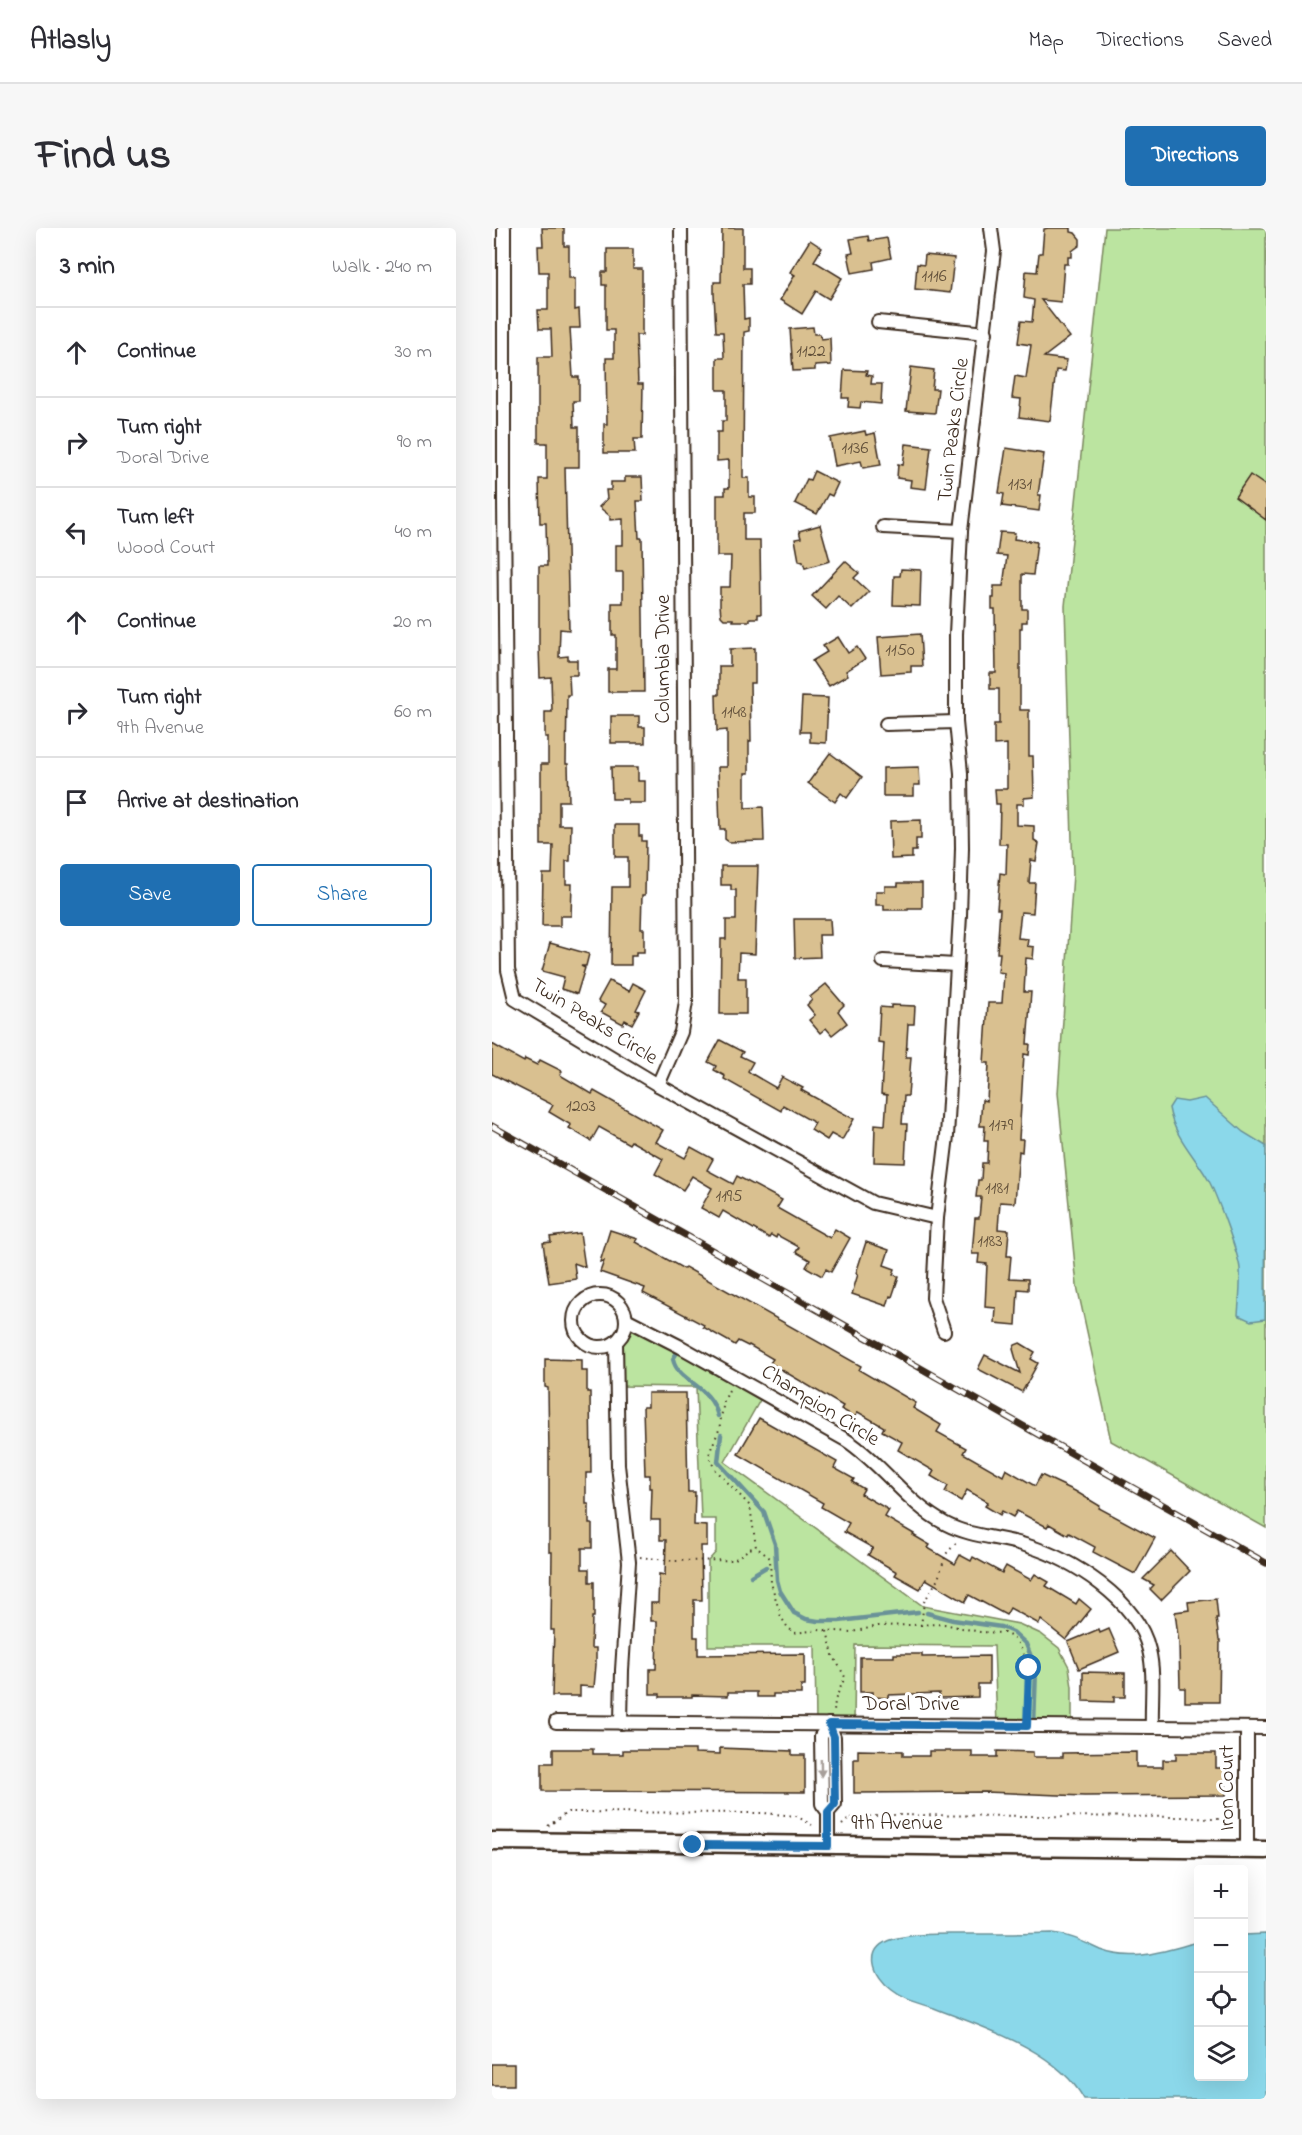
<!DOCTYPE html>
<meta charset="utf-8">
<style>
:root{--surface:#fff;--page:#f7f7f7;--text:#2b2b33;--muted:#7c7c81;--line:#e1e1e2;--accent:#1f6fb2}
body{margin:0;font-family:"Indie Flower",sans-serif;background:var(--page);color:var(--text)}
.controls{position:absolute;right:18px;bottom:18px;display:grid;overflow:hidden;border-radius:6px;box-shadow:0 6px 24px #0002}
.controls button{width:54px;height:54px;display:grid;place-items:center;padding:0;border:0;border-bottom:2px solid var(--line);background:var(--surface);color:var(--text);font:30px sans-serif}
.stop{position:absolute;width:18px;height:18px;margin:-14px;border:4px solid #1f6fb2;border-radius:50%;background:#fff}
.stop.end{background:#1f6fb2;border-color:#fff;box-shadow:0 2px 6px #0008}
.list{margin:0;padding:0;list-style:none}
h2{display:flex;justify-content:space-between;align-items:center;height:78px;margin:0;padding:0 24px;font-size:26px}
h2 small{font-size:20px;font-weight:400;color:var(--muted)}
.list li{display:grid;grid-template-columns:39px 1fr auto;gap:18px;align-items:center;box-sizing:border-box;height:90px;padding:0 24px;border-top:2px solid var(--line)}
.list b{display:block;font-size:22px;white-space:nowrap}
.list p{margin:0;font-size:20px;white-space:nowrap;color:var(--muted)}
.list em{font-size:20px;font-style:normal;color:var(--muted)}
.actions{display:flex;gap:12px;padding:18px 24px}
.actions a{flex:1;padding:14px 0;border:2px solid var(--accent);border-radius:6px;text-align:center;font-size:21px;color:var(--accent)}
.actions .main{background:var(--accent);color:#fff}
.icon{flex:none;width:33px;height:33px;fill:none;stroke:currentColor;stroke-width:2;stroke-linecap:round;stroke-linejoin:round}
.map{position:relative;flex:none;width:774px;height:1871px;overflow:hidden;border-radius:6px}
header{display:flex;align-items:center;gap:36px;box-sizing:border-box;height:84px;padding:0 30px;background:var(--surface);border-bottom:2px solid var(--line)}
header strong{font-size:28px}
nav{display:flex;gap:33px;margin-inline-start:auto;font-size:21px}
.intro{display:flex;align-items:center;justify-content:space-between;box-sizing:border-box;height:144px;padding:0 36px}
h1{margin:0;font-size:42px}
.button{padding:15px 27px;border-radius:6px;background:var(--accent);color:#fff;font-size:21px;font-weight:700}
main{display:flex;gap:36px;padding:0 36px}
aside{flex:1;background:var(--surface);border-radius:6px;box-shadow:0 6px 24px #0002}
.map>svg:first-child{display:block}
.green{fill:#bbe4a0;stroke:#7b875f;stroke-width:1.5}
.water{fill:#8bd8ea;stroke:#6b9298;stroke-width:1.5}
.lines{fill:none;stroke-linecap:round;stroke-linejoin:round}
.stream{stroke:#6b9298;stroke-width:4.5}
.building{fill:#d9c090;stroke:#3b2a1e;stroke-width:1.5}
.minor-casing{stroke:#3b2a1e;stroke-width:16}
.secondary-casing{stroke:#3b2a1e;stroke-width:21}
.path{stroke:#3b2a1e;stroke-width:2;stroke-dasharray:1.5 4.5;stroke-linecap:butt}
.minor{stroke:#fff;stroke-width:12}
.secondary{stroke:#fff;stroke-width:16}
.rail-casing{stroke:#3b2a1e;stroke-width:7}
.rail{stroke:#fff;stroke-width:4.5;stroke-dasharray:14;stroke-linecap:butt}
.oneway{fill:#a79f9a}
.route{stroke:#1f6fb2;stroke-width:8}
.labels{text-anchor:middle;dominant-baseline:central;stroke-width:6;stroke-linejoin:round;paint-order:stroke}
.number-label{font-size:18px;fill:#62503a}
.street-label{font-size:21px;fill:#3b2a1e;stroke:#fff}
</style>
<header>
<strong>Atlasly</strong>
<nav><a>Map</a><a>Directions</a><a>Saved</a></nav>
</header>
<div class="intro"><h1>Find us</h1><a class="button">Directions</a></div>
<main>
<aside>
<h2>3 min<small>Walk · 240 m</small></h2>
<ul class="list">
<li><svg class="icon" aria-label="ahead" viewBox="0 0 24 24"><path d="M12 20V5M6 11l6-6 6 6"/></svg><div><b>Continue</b></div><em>30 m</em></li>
<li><svg class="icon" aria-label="right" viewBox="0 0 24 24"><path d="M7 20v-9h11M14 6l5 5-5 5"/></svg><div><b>Turn right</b><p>Doral Drive</p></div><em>90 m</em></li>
<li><svg class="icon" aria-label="left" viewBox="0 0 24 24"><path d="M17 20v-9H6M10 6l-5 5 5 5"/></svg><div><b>Turn left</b><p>Wood Court</p></div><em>40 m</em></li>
<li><svg class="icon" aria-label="ahead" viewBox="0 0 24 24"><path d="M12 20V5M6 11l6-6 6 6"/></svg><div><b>Continue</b></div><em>20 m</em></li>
<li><svg class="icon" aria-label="right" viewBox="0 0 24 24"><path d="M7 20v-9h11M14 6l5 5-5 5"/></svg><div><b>Turn right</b><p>9th Avenue</p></div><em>60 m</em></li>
<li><svg class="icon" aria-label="arrive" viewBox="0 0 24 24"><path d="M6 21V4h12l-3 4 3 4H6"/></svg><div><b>Arrive at destination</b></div></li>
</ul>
<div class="actions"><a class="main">Save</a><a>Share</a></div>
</aside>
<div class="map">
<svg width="774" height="1871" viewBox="0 0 774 1871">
<rect width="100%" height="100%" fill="#fff"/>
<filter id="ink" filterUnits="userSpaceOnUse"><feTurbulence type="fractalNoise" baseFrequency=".0167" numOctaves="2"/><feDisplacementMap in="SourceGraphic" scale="12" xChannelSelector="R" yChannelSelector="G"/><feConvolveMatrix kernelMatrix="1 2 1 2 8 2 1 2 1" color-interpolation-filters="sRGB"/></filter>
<g filter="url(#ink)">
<g class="green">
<path d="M613 0H774V1300L619 1213 585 1058 566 865 581 646 573 378Z"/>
<path d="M134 1095 272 1165 233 1234 431 1378 527 1396 549 1406 567 1420 577 1439 580 1459V1498L505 1497 502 1418 363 1417 362 1496H324L323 1418H216V1333L224 1324V1291H209L204 1159 125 1158 124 1114 130 1107Z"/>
</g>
<g class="water">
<path d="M713 870 751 904 774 918 773 1091 759 1093 746 1087C747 1072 749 1056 748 1041 747 1027 724 966 717 953 703 928 682 909 677 880L682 872 695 874Z"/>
<path d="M561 1705C579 1707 593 1715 609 1722 643 1735 674 1722 706 1714V1848H752V1707L774 1706V1871H592C565 1822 491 1799 442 1780 428 1775 412 1772 400 1762 381 1748 370 1720 401 1711 424 1705 450 1706 474 1706 503 1706 532 1706 561 1705Z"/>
</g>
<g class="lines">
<g class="stream">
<path d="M187 1121 181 1131C186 1154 218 1156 226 1188"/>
<path d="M229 1207 226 1234 272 1284 283 1316 285 1352 288 1363 302 1385 314 1391 326 1393H347L426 1384"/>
<path d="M259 1348 274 1339"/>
<path d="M435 1385 461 1392 509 1399 521 1404 534 1416 544 1441 542 1497"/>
</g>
</g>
<g class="building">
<path d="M50 0H72V18H77V50H83V82L87 81 88 100H78L81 149H87V173H81L82 199H87V239H73L77 402 68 401 67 429 76 428V432H85V447H77L78 467H75L74 536H76L77 573H67V597H79L78 633H74V656H80L79 688H68V698H50L51 646H60L61 617H49V536H56V509H53V484H60L59 449 48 450 47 418V338H55L54 295H48L47 251H55V215H46V129H60L59 101H47L46 82H56V44H47L46 18H51Z"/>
<path d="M230 0H251V40H258V56H251L252 91 257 90V103L252 104 251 250H257V269H263V285H252V312H268L269 386H266V390H258V393H241V391H232L229 388 228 377V359H238L239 328H225V267H233V260H237V232L225 233V204H230V193H234V162H225V130H232L231 104H224L222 66V54H229Z"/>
<path d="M556 0H579V4L583 5 588 11V17L580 23V29H576V36H572L569 74 549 72 578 109 552 129 575 132 573 143 564 142 558 193 527 189 529 171 520 170 523 148 534 150 539 117 526 115 529 93 540 94 542 72 532 70 534 43 545 44 547 25H550L552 1Z"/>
<path d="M376 8 377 13 395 10 399 30 381 34 382 41 360 45 356 26 361 25 358 11Z"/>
<path d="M318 12 330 20 322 33 350 50 337 71 324 63 310 86 288 72 303 47 298 44Z"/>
<path d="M115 21H141V41H150V107H144L146 156H151L150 211H142L143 225H112V196H115L114 130H122V102H114V57H110V44H115Z"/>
<path d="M433 27 462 30 458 65 423 61 425 36 432 37Z"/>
<path d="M321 99 322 106H328L329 111 338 110 339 137 323 138V142L301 143 298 101Z"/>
<path d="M419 139 442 142 440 161H446L443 185 414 183Z"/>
<path d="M352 142 375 143 374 147 380 148 379 156H390L389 176 369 174 368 180 356 179 357 170H350Z"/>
<path d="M373 203 374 207 383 205 389 237 371 240 369 233 343 238 338 210Z"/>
<path d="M414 216 439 219 434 261 418 259 419 252 405 250 406 236 411 237Z"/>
<path d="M514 220 552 226 546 267H549L547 283 510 278 512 266 507 265Z"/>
<path d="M322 243 346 255 340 268 336 266 325 286 303 275 315 251 318 252Z"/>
<path d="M758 247 774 258V292L743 269Z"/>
<path d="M133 249H150L151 273H145L147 310H150L152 464H116V441H124V407H120V375H131V344H124V317H131V291L118 292V288L107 279 115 271 114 262H119V254H133Z"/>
<path d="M328 297 338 333 313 340 311 334 307 333 303 311 309 310 307 303Z"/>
<path d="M508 304 523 305 522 311 545 314 541 347 530 346V381H535V394H530V400H528V482H537V528H541L542 569 532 570V576H525V597L542 598V612L547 615 544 633 539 632 537 655H543L541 685 529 684 526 710 536 711 535 718 542 719 541 731 534 730 532 764H539L535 816H538L537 827 532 826 527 911H531L530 924 527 923 523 975 508 974 506 1001 517 1002 515 1028H519L517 1050 536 1051V1062L526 1061 524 1097 503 1095 504 1080 493 1079 495 1036 486 1035 487 1026H480L483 990H487L489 969H484L486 952H489L490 935H495L496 913H492L493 898H488L490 872 495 873 497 835H492L496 775H510L512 745 506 744 508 725H505L508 681H505L508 645 514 646 515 616H507L508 576H504L503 561H515V516L502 517V496H507V461H498V445H504L503 381H500V370H502V358H511L515 328 505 327Z"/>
<path d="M353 333 367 345 362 350 377 364 360 381 346 368 334 381 320 368Z"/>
<path d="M409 341 429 342 428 378 401 377 402 348H408Z"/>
<path d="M428 406 430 438H419V444L389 446 386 409Z"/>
<path d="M346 409 356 425 365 419 373 431 354 443 356 447 337 458 320 433 335 424 331 418Z"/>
<path d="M263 420V455H258L259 513H257V545H253V580L271 579 272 613 237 614 233 611V601H228L226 539H235V502L225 503 224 467H227V438H238V421Z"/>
<path d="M310 469 336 470 334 515 318 514V504H308Z"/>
<path d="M119 488H147V499H153V515H119Z"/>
<path d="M338 525 370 549 355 570 349 565 343 574 316 555Z"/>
<path d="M119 539H146V553H153V575H136V571H120Z"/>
<path d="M427 539 428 557H422V568H391V540Z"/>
<path d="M429 592V611H424V623H420V630L399 631 398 593Z"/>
<path d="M123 597H147V608H150V613H154L153 667H150L149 701H152V724H144V728H139V737H119L120 659H136V629H123Z"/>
<path d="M229 638H266L263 726 247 725 246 750H254V786H228L229 711H234V692H244V662H239V657H229Z"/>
<path d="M406 655H430V680H416V682H392V677H384V663H393V658H406Z"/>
<path d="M302 691H338L339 707H327L328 729 303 730Z"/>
<path d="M58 715 97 726 94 738H89L93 740 85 766 69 761 72 749 50 743Z"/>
<path d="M117 753 137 763 141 755 154 762 144 782 147 783 140 796 133 792 131 796 109 784 113 777 106 773Z"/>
<path d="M334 756 352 777 346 783 355 795 340 807 334 800 328 805 317 792 323 787 315 777 320 772 318 769Z"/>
<path d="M399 777 423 778 422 796H416L414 829H419L416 868H412L410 896H415L413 935 382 934 383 896 393 897 395 867 389 866 392 815 386 814 388 779 399 780Z"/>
<path d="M228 812 251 824 248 828 261 834 256 843 260 846 284 860 290 849 311 860 309 862 362 891 350 912 339 906 335 912 319 902 323 895 291 877 289 883 232 851 233 848 222 842 224 838 216 834Z"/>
<path d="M0 816 32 834 33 831 45 837 48 832 70 843 68 847 100 866 102 863 171 902 164 914 193 930 199 919 221 931 215 942 241 956 245 948 290 972 285 980 338 1010 343 1001 358 1010 339 1044 334 1041 330 1048 314 1039 318 1032 304 1024 307 1019 285 1007 284 1010 279 1007 277 1010 231 983 227 990 209 980 220 960 200 948 191 962 163 946 171 931 139 913 137 916 107 899 99 913 77 900 79 897 57 884 61 877 0 846Z"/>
<path d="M118 1002 146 1011 144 1014 192 1041 193 1039 369 1138 367 1142 424 1175 421 1180 449 1197 445 1204 474 1220 471 1225 511 1248 514 1241 543 1258 549 1247 583 1263 608 1278 607 1280 663 1310 643 1346 601 1324 603 1319 577 1305 576 1307 557 1296 555 1299 525 1283 521 1289 510 1283 508 1287 493 1278 496 1274 475 1262 469 1273 453 1264 456 1258 439 1248 442 1243 406 1222 410 1214 390 1203 392 1199 366 1184 363 1189 349 1181 351 1178 278 1135 281 1131 257 1117 256 1118 246 1113 243 1117 211 1099 212 1097 151 1065 153 1060 108 1044 112 1033 108 1034Z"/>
<path d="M88 1005 93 1039 82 1035 84 1051 57 1055 51 1015 59 1014 58 1009Z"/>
<path d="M374 1014 397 1022 392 1037 403 1041 401 1047 407 1048 400 1069 398 1068 395 1078 360 1066 366 1046 364 1045Z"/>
<path d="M528 1115 543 1124 539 1131 546 1135 530 1164 486 1141 493 1127 528 1145 521 1121 523 1117Z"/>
<path d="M53 1131 90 1132V1143H95V1164H98L99 1245H94V1276H97V1296H100V1320H90V1341H97V1354H102V1389H100L99 1420H104V1437L102 1459 88 1458V1468H60L62 1402H59L60 1324H57V1226L56 1160 53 1159Z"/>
<path d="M156 1165H194L196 1264H203L202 1297 215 1298V1318H209L210 1372H202V1409H206V1427L313 1426V1458H309V1466H281V1469H265V1464H236V1468L200 1467V1469H168V1466H158V1441H164L165 1404V1393H159V1375H166L167 1346 173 1347 174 1312H168V1292H159L160 1260H158V1247H153L151 1179H156Z"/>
<path d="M267 1190 345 1234 342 1240 362 1251 360 1254 372 1261 369 1266 397 1282 393 1289 422 1306 421 1307 438 1317 436 1320 463 1336 468 1327 479 1333 481 1329 510 1345 514 1338 539 1352 543 1346 557 1354 554 1358 584 1376 587 1371 599 1381 574 1412 549 1392 547 1396 518 1380 514 1387 477 1367 473 1374 434 1351 428 1361 403 1347 405 1344 376 1327 381 1320 352 1304 357 1295 329 1279 331 1275 246 1226Z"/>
<path d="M679 1323 698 1343 669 1372 658 1361 662 1357 651 1351Z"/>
<path d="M724 1371 726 1390H724L727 1412H728L727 1474H693V1460H688L687 1416 683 1384 697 1382 696 1374Z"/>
<path d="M607 1401 608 1405 617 1401 627 1424 587 1441 576 1414Z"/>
<path d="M402 1426H430V1429L497 1428V1456H486V1469L447 1470V1465L396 1467V1470L381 1469V1464H368V1429H402Z"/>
<path d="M591 1444 633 1445V1469H622V1474L591 1473Z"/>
<path d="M228 1520 300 1523V1527H313V1564L50 1563V1535H61V1521H101V1526H131V1522H203V1525L228 1526Z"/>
<path d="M366 1522 411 1523V1528H437V1523H480V1529H505V1523L541 1524V1529H571V1525L644 1524V1539H671V1532H684V1525H724V1540H733L734 1567 592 1568 493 1564 362 1565V1531H366Z"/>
<rect x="0" y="1836" width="22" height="21"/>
</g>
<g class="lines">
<defs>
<g id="minor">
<path d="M12 0V271L16 742 23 771 166 857 381 975 445 990"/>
<path d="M386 94 494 105"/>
<path d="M391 299 469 303"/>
<path d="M394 496 464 494"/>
<path d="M391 733 464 737"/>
<path d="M166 857 189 804 194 774 189 0"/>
<circle cx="108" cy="1093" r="26"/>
<path d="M134 1091 189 1119 354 1212C391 1236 415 1276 454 1296 479 1309 508 1309 533 1317 580 1331 645 1371 657 1422 663 1446 659 1474 660 1499"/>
<path d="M452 1103 441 1070 445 990 455 908 468 687 470 620 469 545 464 494V406L469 303 502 23 499 0"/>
<path d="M124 1114 126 1237 137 1334 130 1442 129 1495"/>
<path d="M64 1494 774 1500"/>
<path d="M336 1584 330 1576 329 1508 337 1496"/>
<path d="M336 1584 343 1576 342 1509 337 1496"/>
<path d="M336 1618V1584"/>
<path d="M755 1621V1500"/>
</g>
<path id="secondary" d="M0 1613 774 1622"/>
</defs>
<use href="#minor" class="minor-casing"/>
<use href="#secondary" class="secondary-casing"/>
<g class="path">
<path d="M237 1162 232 1173 227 1202 218 1223 217 1229 223 1241 258 1278 264 1319 278 1330 279 1355 289 1389 296 1400 303 1405 326 1402 360 1404 386 1398 452 1396 488 1404 512 1405 520 1409 528 1418 537 1438 536 1485"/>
<path d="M148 1329 182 1333 242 1332 257 1321 264 1319"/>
<path d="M429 1398 432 1374 446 1351 454 1326 464 1315"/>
<path d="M335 1403 341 1427 353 1449 343 1472 342 1484"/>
<path d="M350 1597 358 1590 397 1587 692 1589 717 1591H743"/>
<path d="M56 1598 76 1584 272 1585 304 1588 320 1597"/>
</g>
<use href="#minor" class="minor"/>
<use href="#secondary" class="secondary"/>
<defs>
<path id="rail" d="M0 898 774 1335"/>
</defs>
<use href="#rail" class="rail-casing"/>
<use href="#rail" class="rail"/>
</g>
<defs><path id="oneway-solid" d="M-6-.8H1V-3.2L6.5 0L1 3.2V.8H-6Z" transform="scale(1.5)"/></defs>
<use class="oneway" href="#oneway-solid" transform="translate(329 1540) rotate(89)"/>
</g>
<g class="lines" filter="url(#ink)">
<path class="route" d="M201 1617 336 1618V1584L343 1576 342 1509 337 1496 535 1498 537 1440"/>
</g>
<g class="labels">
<g class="number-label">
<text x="442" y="49">1116</text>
<text x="319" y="124">1122</text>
<text x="363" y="221">1136</text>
<text x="528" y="257">1131</text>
<text x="408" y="423">1150</text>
<text x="242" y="485">1148</text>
<text x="89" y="879">1203</text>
<text x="509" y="898">1179</text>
<text x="505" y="961">1181</text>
<text x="237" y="969">1195</text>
<text x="498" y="1014">1183</text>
</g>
<g class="street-label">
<text transform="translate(462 202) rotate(-83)">Twin Peaks Circle</text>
<text transform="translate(172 431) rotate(-90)">Columbia Drive</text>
<text transform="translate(102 794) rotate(32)">Twin Peaks Circle</text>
<text transform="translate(328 1178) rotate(32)">Champion Circle</text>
<text x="419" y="1477">Doral Drive</text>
<text transform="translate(736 1560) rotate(-90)">Iron Court</text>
<text x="405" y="1596">9th Avenue</text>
</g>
</g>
</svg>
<div class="controls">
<button>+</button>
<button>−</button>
<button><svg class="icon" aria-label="locate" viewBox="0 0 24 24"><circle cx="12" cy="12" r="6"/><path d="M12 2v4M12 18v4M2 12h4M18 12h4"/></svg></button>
<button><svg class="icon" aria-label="layers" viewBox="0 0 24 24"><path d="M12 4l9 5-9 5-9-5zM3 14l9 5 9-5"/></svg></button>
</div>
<div class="stop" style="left:537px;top:1440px"></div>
<div class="stop end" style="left:201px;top:1617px"></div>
</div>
</main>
